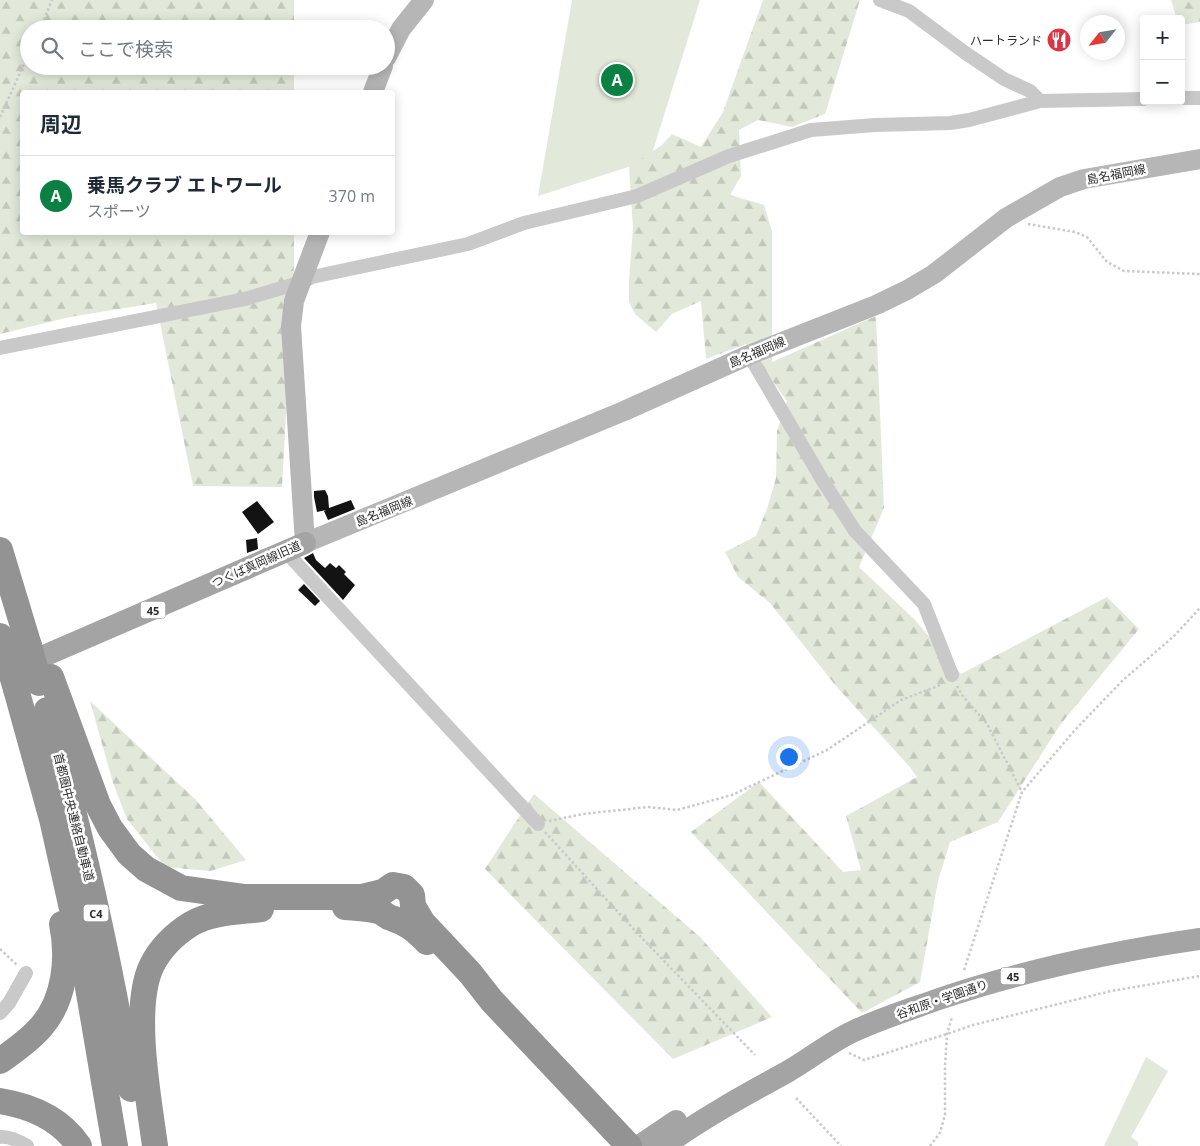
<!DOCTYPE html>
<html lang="ja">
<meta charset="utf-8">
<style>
:root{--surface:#fff;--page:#f2f2f3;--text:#1f2937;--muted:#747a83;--line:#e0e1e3;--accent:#0b8043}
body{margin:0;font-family:"Open Sans","Noto Sans JP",sans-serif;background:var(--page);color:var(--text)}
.controls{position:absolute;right:15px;top:15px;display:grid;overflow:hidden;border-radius:5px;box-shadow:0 2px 12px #0003}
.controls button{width:45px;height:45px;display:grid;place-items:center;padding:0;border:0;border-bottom:1px solid var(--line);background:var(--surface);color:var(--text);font:25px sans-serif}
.compass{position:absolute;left:1080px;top:15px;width:45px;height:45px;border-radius:50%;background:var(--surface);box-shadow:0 2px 12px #0003;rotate:239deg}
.you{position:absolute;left:788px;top:756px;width:18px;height:18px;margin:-12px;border:4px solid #fff;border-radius:50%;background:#1a73e8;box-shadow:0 0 0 8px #1a73e833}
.badge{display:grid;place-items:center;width:32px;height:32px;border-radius:50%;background:var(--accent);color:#fff;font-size:16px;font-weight:700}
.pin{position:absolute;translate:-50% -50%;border:2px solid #fff;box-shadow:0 1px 5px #0006}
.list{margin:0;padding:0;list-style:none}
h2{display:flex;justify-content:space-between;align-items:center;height:65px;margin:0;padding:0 20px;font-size:21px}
h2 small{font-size:16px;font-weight:400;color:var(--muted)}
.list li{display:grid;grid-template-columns:32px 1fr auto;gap:15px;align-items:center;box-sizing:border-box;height:80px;padding:0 20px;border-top:1px solid var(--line)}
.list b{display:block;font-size:19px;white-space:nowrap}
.list p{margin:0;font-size:16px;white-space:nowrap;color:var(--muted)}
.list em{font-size:16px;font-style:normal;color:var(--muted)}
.icon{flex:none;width:28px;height:28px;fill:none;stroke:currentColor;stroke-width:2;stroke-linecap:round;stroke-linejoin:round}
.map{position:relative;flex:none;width:1200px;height:1146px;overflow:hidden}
.search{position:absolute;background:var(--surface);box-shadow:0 2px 12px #0003;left:20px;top:20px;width:375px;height:55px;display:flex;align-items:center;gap:12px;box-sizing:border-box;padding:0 18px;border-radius:28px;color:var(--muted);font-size:19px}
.panel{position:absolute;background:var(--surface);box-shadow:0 2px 12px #0003;left:20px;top:90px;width:375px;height:145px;border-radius:5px}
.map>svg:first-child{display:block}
.grass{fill:#e2e9da}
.forest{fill:url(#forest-firs)}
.building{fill:#131313}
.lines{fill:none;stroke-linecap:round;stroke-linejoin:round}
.path{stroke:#c9c9c9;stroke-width:2.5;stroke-dasharray:2.5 2.5;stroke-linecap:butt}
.street{stroke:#c9c9c9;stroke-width:14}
.secondary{stroke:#b6b6b6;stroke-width:20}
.primary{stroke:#a4a4a4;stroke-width:22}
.highway{stroke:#939393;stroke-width:26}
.highway-bridge{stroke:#939393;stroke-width:26}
.labels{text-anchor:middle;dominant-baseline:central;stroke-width:5;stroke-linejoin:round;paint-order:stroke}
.shield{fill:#fff;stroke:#6b6b6b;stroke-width:1}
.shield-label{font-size:11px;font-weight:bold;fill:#2c2c2c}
.poi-label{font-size:12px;fill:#2c2c2c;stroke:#fff;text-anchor:end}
.street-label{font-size:12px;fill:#2c2c2c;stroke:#fff}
</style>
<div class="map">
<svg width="1200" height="1146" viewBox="0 0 1200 1146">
<defs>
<pattern id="forest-firs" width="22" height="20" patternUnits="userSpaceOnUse" patternTransform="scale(1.25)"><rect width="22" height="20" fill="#e2e9da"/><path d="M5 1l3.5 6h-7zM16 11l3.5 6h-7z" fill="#c2c8bb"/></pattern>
</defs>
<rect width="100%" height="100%" fill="#fff"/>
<g class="grass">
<path d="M572 0H700L650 160 538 196Z"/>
<path d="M1146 1057 1168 1071 1131 1137 1138 1142V1146H1104Z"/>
</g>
<g class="forest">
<path d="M0 0H294V29H29V66H294V92H22V232L294 233V264L282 487 193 486 156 303 70 317 0 334Z"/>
<path d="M763 0H860L825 114 792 127 758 120 739 130 741 176 730 195 764 205 772 231V362L876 316 884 508 859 567 915 620 961 674 1107 597 1139 629 1060 725 998 822 950 842 938 881 920 982 862 1013 691 832 759 782 843 872 861 870 846 816 917 777 909 766 836 686 770 603 738 577 725 552 756 536 767 509 776 478 777 431 787 401 746 344 706 359 701 301 672 314 656 332 635 314 629 302V281L633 228 629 167 662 145 672 134 701 147 723 112Z"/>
<path d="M1171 0H1200V22L1181 25V19H1177Z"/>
<path d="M90 701 195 799 246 860 210 871 165 867 127 819 113 783Z"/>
<path d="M534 794 700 937 772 1017 673 1059 485 869Z"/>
</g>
<g class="building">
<path d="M325 490 328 496 329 508 351 500 355 509 328 520 324 511 326 510 317 512 314 497V491Z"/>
<path d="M257 501 274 522 258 534 242 512Z"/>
<path d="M257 538 258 549 247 553 246 540Z"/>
<path d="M313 553 316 560 325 568 330 563 336 568 339 565 346 572 344 574 355 585 343 600 304 558Z"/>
<path d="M304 584 320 601 315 606 298 590Z"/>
</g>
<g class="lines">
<g class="path">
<path d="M40 29 52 0"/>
<path d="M0 117 29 53"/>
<path d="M1028 224 1075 232 1087 237 1107 262 1124 271 1200 274"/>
<path d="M957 686 962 695 987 724 1022 792"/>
<path d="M549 821 583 814 648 807 677 810 732 795 827 750 901 700 938 686 943 682"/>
<path d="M545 832 637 933 755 1055"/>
<path d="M0 949 17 965"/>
<path d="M964 970 1022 792 1075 730 1122 681 1174 636 1200 608"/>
<path d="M849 1053 864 1060 947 1034 973 1025 1111 991 1200 976"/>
<path d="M796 1098 841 1146"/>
<path d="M930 1146 940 1133 945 1115V1066L947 1034 952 1017"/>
</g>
<g class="street">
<path d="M880 0 909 11 964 52 1004 79 1030 91 1040 101"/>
<path d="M1181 98H1200"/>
<path d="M0 348 245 299 302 282 312 277 468 244 524 223 637 196 729 156 811 130 875 125 950 123 969 120 1040 101 1144 99"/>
<path d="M749 355 823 481 855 531 924 604 952 675"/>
<path d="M286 552 538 824"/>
<path d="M0 1013 9 1003 26 973"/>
<path d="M0 1137C9 1136 19 1141 27 1146"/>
</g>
<g class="secondary">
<path d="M386 58 401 29 424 0"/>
<path d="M373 92 383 66"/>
<path d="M320 232 294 301 291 326 305 543 624 411 749 355 876 305 907 290 934 274 1006 218 1060 187 1084 179 1200 159"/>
</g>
<g class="primary">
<path d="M16 668 305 543"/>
<path d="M639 1146 676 1121"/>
<path d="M664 1146C703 1118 745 1095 787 1072 810 1059 830 1042 854 1031 882 1018 911 1009 939 999 1025 970 1110 952 1200 939"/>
</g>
<g class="highway">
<path d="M0 550 29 646"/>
<path d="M0 636 5 652"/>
<path d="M51 677 98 805 110 828 129 854 146 869 181 888 245 897H362L383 892 393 885 404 887 412 895 413 906 423 923 470 973 492 1001 629 1146"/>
<path d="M16 689 52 819 83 958 115 1146"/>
<path d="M47 710C81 835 110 961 131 1089"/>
<path d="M345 907C357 908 369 908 381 912 385 914 387 917 391 918 407 923 415 930 427 942"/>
<path d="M0 1061C14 1051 30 1040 41 1027 65 1000 69 958 62 924"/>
<path d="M0 1101C31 1106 61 1119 79 1146"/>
<path d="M155 1146C149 1100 131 1007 152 965 160 949 175 934 191 924 211 912 238 912 261 909"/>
</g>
<g class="highway-bridge">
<path d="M29 646 39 683"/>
<path d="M5 652 16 689"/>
</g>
</g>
<defs>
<symbol id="restaurant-disc" viewBox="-11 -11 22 22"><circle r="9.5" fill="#da3646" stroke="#fff"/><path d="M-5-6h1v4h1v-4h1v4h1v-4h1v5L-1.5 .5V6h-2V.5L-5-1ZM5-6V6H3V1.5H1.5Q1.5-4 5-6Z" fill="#fff"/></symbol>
</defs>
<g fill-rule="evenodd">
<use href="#restaurant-disc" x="1045" y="26" width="28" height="28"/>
</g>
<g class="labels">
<g class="shield">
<rect x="140.5" y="601.5" width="25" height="17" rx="4"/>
<rect x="83.5" y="904.5" width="25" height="17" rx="4"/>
<rect x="1000.5" y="967.5" width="25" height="17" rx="4"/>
</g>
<g class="shield-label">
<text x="153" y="610">45</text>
<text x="96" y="913">C4</text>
<text x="1013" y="976">45</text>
</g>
<g class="poi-label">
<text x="1042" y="40">ハートランド</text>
</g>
<g class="street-label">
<text transform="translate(1116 174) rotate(-11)">島名福岡線</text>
<text transform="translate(757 352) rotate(-23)">島名福岡線</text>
<text transform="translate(384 511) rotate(-22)">島名福岡線</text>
<text transform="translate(256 564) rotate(-24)">つくば真岡線旧道</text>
<text transform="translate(74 817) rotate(76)">首都圏中央連絡自動車道</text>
<text transform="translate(942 999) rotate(-19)">谷和原・学園通り</text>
</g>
</g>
</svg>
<div class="controls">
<button>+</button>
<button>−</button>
</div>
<svg class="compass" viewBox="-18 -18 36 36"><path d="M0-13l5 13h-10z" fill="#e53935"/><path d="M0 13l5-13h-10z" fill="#747a83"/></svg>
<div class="you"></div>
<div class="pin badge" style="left:617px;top:80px">A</div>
<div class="search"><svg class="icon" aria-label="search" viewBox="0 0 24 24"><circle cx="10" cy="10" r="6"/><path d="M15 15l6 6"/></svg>ここで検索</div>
<section class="panel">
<h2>周辺<small></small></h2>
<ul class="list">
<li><span class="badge">A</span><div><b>乗馬クラブ エトワール</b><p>スポーツ</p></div><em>370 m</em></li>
</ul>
</section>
</div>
